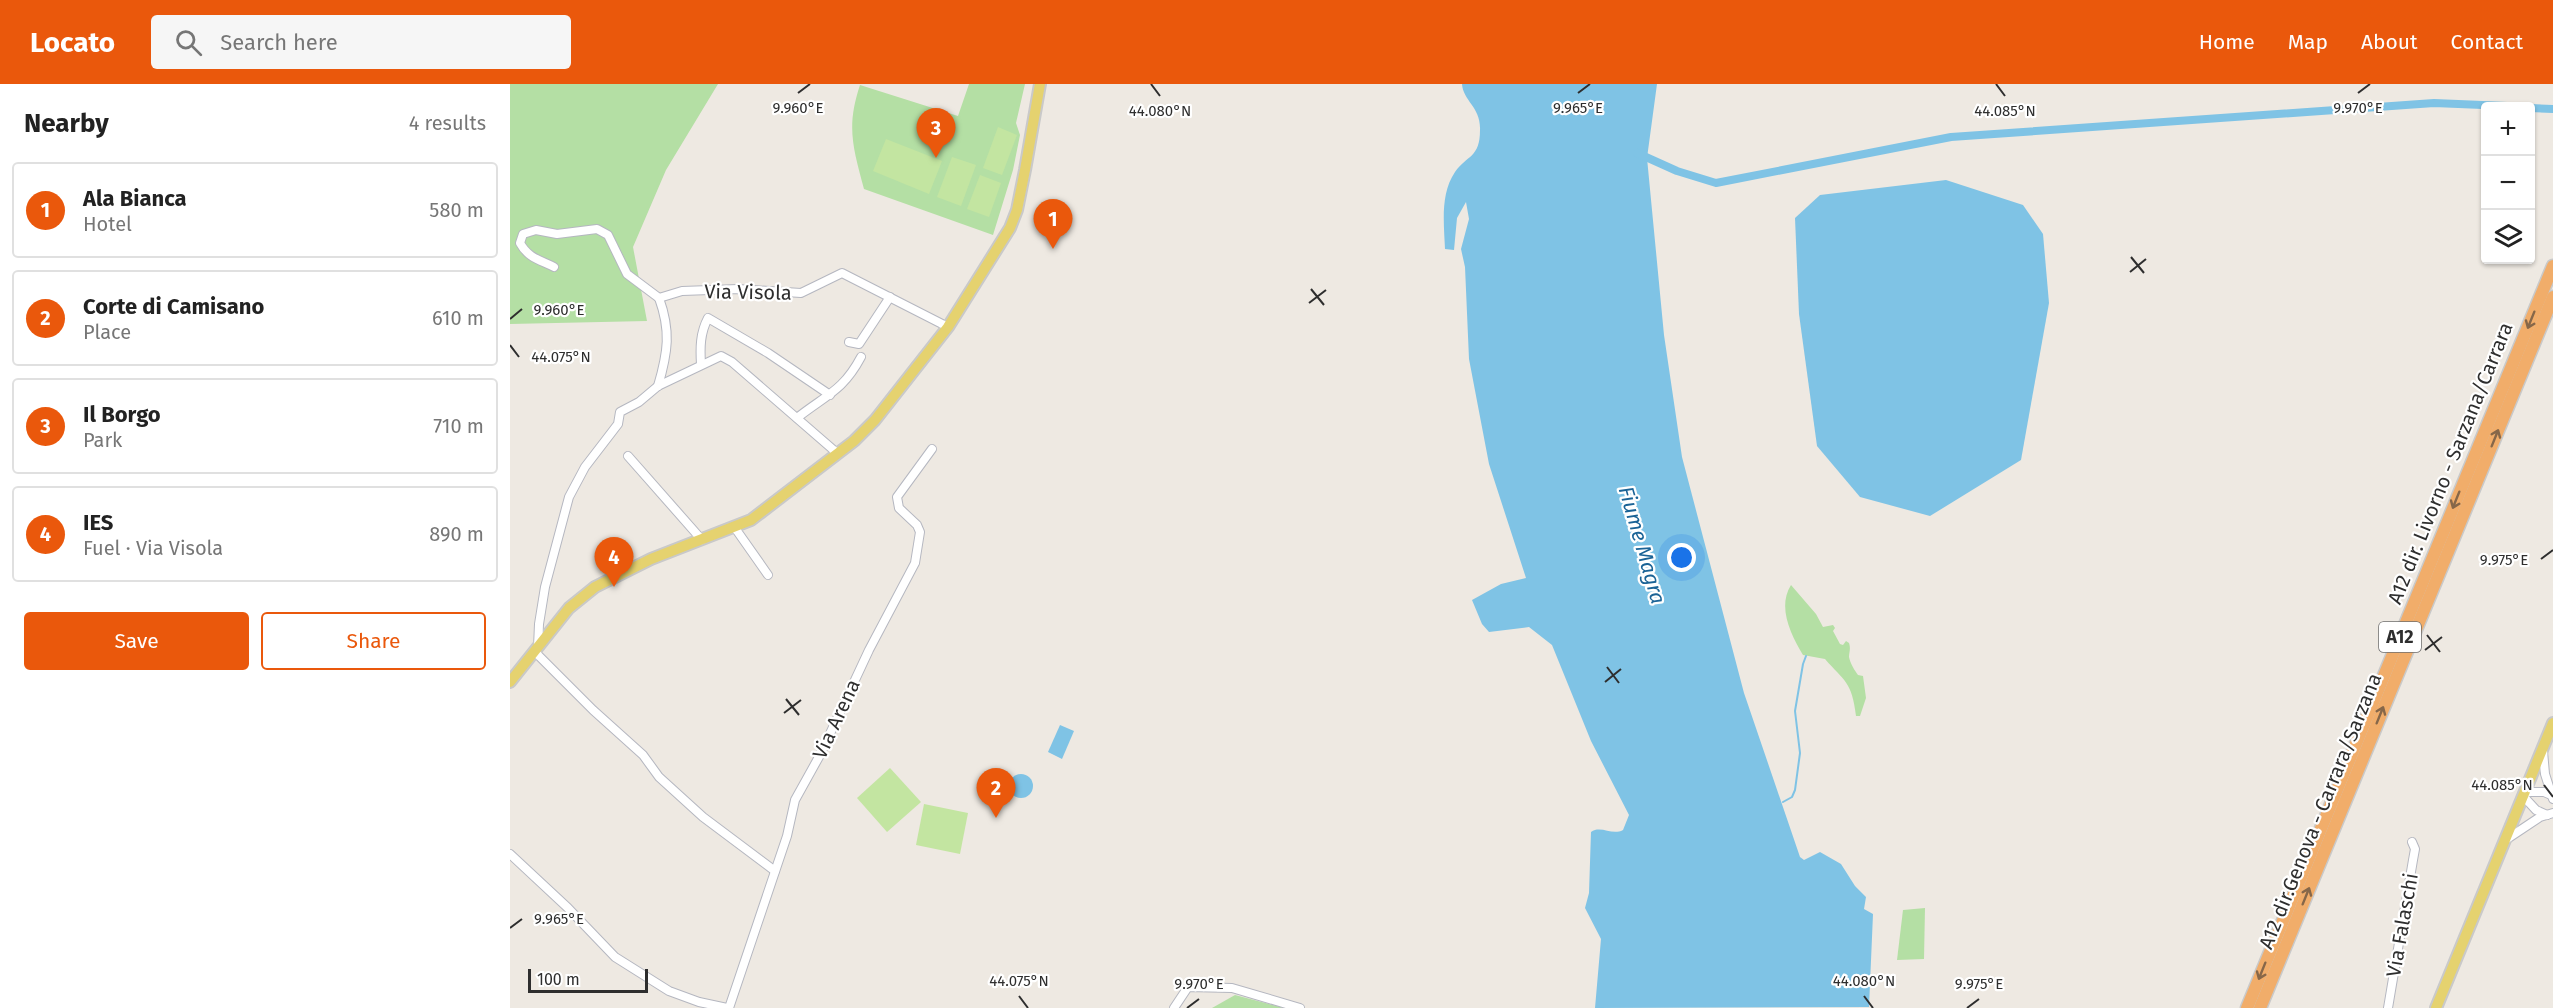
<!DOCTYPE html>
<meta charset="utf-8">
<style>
:root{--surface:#fff;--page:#f6f6f6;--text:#222;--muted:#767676;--line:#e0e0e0;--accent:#ea580c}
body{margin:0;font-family:"Fira Sans",sans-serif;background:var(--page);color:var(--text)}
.controls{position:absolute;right:18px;top:18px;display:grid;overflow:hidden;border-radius:6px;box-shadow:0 2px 4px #0004}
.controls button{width:54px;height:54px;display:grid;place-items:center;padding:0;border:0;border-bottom:2px solid var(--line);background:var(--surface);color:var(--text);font:30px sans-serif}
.scale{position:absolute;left:18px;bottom:15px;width:120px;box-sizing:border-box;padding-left:6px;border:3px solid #2e2e2e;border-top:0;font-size:16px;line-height:21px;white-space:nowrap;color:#2e2e2e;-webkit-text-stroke:4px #fff;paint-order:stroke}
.you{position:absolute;left:1172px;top:474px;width:21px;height:21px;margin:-15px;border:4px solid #fff;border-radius:50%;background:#1a73e8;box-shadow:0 0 0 9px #1a73e833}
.badge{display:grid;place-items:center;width:39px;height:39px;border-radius:50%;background:var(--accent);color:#fff;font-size:20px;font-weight:700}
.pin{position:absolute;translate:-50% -50px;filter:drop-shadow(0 2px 3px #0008)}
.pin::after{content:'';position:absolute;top:32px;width:21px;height:18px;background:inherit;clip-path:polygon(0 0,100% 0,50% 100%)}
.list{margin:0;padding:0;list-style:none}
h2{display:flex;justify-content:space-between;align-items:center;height:78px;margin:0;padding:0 24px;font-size:26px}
h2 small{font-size:20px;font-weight:400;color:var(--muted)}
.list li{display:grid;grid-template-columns:39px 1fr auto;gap:18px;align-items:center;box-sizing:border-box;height:96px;margin:0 12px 12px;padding:0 12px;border:2px solid var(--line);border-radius:6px}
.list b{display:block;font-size:22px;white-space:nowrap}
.list p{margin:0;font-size:20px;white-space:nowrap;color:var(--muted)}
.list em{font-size:20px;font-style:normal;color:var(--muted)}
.actions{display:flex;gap:12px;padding:18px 24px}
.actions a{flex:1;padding:14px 0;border:2px solid var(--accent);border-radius:6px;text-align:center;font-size:21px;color:var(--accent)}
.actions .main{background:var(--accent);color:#fff}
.icon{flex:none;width:33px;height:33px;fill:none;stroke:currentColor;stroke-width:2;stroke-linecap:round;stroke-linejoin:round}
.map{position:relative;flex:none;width:2043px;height:924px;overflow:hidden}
header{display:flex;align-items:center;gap:36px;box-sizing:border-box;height:84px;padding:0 30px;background:var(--accent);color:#fff}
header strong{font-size:28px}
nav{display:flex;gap:33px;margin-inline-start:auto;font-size:21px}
.search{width:420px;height:54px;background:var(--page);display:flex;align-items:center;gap:15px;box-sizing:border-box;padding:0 21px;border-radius:6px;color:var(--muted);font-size:22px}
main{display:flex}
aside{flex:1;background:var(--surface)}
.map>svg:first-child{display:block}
.green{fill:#b4dfa4}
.pitch{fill:#c3e5a1}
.water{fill:#7fc3e5}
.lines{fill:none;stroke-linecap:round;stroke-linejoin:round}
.stream{stroke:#7fc3e5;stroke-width:2}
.canal{stroke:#7fc3e5;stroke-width:8}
.minor-casing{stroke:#b5b7c0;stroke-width:10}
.major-casing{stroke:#c9c9c9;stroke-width:14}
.highway-casing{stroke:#c9c9c9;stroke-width:15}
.minor{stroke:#fff;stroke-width:8}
.major{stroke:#e5d26f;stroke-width:10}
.highway{stroke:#f1ad6a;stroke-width:12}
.oneway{stroke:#866749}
.ticks{fill:none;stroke:#2e2e2e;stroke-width:2}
.labels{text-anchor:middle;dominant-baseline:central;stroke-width:4.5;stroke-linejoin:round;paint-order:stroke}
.shield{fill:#fff;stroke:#6d6d6d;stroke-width:1.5}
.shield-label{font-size:18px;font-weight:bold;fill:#2e2e2e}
.street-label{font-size:20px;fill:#2e2e2e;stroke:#fff}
.water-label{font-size:21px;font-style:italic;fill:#1a6396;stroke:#fff}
.ticks-label{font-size:15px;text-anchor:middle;fill:#2e2e2e;stroke:#fff;stroke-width:4.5;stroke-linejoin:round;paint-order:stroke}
</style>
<header>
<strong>Locato</strong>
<div class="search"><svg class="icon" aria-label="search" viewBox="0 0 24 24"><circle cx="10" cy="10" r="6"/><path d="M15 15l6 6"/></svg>Search here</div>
<nav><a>Home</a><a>Map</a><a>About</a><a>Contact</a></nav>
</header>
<main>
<aside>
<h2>Nearby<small>4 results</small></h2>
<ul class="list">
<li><span class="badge">1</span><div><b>Ala Bianca</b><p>Hotel</p></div><em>580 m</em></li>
<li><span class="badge">2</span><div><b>Corte di Camisano</b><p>Place</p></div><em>610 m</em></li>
<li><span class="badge">3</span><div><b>Il Borgo</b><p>Park</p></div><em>710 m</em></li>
<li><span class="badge">4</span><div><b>IES</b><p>Fuel · Via Visola</p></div><em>890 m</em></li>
</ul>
<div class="actions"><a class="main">Save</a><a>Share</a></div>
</aside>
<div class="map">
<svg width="2043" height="924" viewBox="0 0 2043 924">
<rect width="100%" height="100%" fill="#eee9e2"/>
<g class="green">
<path d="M0 0H208L156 86 123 163 137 237 0 240Z"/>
<path d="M459 0H515L506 39 510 51 503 86 483 151 354 105C343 63 336 43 350 1L448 32Z"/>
<path d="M1281 501 1306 530 1313 543 1323 541 1325 544 1323 547 1330 560 1333 561 1336 557 1339 559C1341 565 1339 568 1339 573 1340 579 1345 587 1348 591L1353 592 1356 614 1350 632H1346C1342 597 1334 597 1315 575L1293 571C1281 551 1267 523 1281 501Z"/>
<path d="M1415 824 1414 875 1387 876 1393 826Z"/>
<path d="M725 911 774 924H702Z"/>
</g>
<g class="pitch">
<path d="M488 43 507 51 492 91 473 84Z"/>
<path d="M376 55 432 77 419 110 363 87Z"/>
<path d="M442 73 466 81 451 122 427 113Z"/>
<path d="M470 91 491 99 479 133 457 125Z"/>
<path d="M380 684 411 718 377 748 347 714Z"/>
<path d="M414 720 458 729 450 770 406 761Z"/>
</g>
<g class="water">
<path d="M952 0H1147L1137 74 1154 251 1172 373 1234 609 1290 773 1294 776 1310 768 1331 780 1345 802 1356 813 1354 825 1363 830 1359 923 1085 924 1091 855 1075 824 1079 809 1081 748C1091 741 1102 752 1113 746L1119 731 1081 657 1042 561 1019 543 979 548 972 540 962 516 991 500 1016 494 979 380 959 275 955 183 951 165 959 135 956 118 947 134 944 166 935 165C934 140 930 110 945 88 957 71 970 74 970 46 971 23 953 17 952 0Z"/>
<path d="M1436 96 1513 121 1533 150 1539 219 1511 376 1420 432 1350 413 1307 362 1289 230 1285 134 1310 111Z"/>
<path d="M550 641 564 647 552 675 538 668Z"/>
<circle cx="511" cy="702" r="12"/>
</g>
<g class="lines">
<path class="stream" d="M1273 718 1282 713 1285 706 1290 669 1285 627 1293 580 1296 572"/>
<g class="canal">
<path d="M2020 24 2043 25"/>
<path d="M1127 69 1167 87 1206 99 1441 53 1924 19 1997 22"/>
</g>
<defs>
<g id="minor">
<path d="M44 183C30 176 18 174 10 159L13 150 26 146 47 150 87 145 98 151 117 190 149 214"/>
<path d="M149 214 172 207 228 205 291 209 332 189 438 243"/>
<path d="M339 258 349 260 380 213"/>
<path d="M191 280C190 264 190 249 198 234L258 269 320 311"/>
<path d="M148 302C158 268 161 247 149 214"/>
<path d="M287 334C316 311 333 307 351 273"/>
<path d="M118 372 192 456"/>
<path d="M225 444 258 491"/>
<path d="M28 563 29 540 35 503 59 413 75 383 108 340 110 328 129 318 148 302 211 272 222 278 327 369"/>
<path d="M24 567 83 626 133 671 149 693 193 733 265 787"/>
<path d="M2033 667 2035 690 2043 715"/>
<path d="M2016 708H2034L2041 711"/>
<path d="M2014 713 2026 726 2037 731"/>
<path d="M1997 755 2030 733 2043 729"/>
<path d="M0 770 58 824 105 873 159 907 189 918 217 924"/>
<path d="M219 924 277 752 285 716 310 671 359 566 405 479 410 448 407 441 389 424 387 413 422 365"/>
<path d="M664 924 678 903 722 904 790 924"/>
<path d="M1878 924 1903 776 1905 765 1902 758"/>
</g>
<g id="major">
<path d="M0 598 59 524 85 503 141 475 241 436 344 357 365 336 438 243 500 144 507 126 515 86 530 0"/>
<path d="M1926 924 2043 639"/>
</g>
<g id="highway">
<path d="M1737 924 2043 182"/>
<path d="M1750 924 2043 213"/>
</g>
</defs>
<use href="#minor" class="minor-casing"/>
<use href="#major" class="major-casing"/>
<use href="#highway" class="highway-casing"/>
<use href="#minor" class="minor"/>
<use href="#major" class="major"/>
<use href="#highway" class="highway"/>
</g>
<defs><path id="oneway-shaft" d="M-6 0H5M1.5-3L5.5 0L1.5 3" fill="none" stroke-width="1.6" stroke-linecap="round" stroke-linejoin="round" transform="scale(1.5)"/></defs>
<g class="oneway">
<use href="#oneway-shaft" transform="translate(2021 236) rotate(112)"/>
<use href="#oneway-shaft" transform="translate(1985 354) rotate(-68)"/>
<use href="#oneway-shaft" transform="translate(1946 416) rotate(112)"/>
<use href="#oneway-shaft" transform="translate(1870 631) rotate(-68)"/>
<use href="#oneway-shaft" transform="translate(1796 812) rotate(-68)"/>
<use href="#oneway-shaft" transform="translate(1752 887) rotate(112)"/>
</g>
<path class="ticks" d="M641 0 650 12M1486 0 1495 12M288 9 300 0M1068 9 1080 0M1848 9 1860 0M1621 173 1634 189M1620 188 1636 175M801 205 814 221M799 219 816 206M0 235 12 225M0 261 9 273M2031 475 2043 466M1917 551 1930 568M1915 566 1932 553M1097 583 1109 599M1095 598 1111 585M276 615 289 631M274 629 291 616M2034 701 2043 713M0 844 12 835M509 912 518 924M1354 912 1363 924M677 924 689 915M1457 924 1469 915"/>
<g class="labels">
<rect class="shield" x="1869" y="538" width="42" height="30" rx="4.5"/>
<g class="shield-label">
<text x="1890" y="553">A12</text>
</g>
<g class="street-label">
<text transform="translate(238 208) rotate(1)">Via Visola</text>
<text transform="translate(1940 379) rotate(-68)">A12 dir. Livorno - Sarzana/Carrara</text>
<text transform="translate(326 635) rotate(-65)">Via Arena</text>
<text transform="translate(1810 727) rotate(-68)">A12 dir.Genova - Carrara/Sarzana</text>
<text transform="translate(1892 841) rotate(-80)">Via Falaschi</text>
</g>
<g class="water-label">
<text transform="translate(1132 461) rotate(74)">Fiume Magra</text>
</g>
</g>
<g class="ticks-label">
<text x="288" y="29">9.960°E</text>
<text x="1068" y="29">9.965°E</text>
<text x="1848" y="29">9.970°E</text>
<text x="650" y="32">44.080°N</text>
<text x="1495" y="32">44.085°N</text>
<text x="49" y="231">9.960°E</text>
<text x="51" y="278">44.075°N</text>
<text x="1994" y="481">9.975°E</text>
<text x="1992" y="706">44.085°N</text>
<text x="49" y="840">9.965°E</text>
<text x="509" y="902">44.075°N</text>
<text x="1354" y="902">44.080°N</text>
<text x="689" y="905">9.970°E</text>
<text x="1469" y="905">9.975°E</text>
</g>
</svg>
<div class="controls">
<button>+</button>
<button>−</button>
<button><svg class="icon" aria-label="layers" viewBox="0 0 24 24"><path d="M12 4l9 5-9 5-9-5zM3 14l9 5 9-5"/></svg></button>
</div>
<div class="scale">100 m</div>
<div class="you"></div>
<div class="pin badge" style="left:543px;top:165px">1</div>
<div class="pin badge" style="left:486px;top:734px">2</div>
<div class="pin badge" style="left:426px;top:74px">3</div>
<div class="pin badge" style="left:104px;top:503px">4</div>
</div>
</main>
